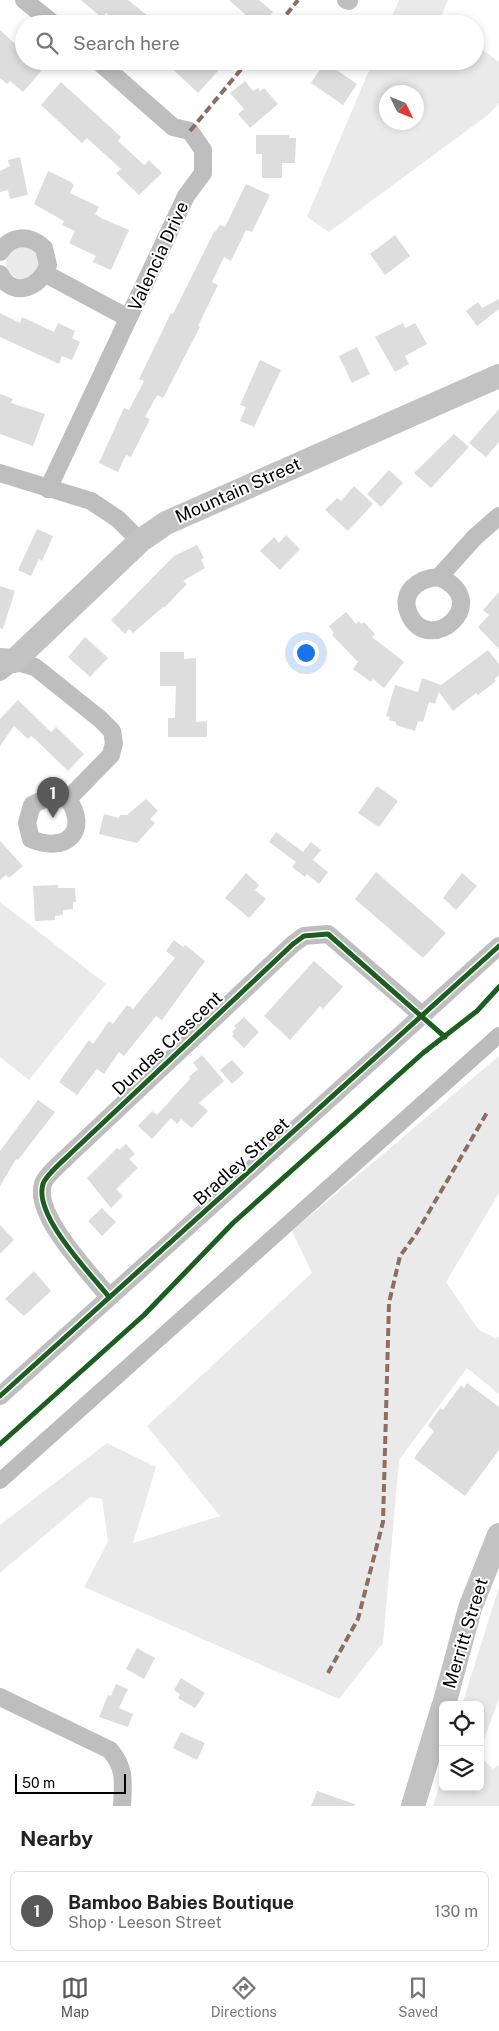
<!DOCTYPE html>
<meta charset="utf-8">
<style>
:root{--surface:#fff;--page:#f6f6f6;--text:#222;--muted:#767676;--line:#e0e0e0;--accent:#595959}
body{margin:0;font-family:"Public Sans",sans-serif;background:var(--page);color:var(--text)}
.controls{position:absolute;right:15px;bottom:15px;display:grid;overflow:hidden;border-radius:8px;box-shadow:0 2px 8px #0003}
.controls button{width:45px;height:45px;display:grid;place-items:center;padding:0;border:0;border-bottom:1px solid var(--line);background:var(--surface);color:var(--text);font:25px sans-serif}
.compass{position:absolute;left:379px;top:85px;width:45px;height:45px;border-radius:50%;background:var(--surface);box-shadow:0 2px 8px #0003;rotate:133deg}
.scale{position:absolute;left:15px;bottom:12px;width:111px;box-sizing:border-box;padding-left:5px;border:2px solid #000;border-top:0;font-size:14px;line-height:18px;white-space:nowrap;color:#000;-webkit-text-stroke:4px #fff;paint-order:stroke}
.you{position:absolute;left:305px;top:652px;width:18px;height:18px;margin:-12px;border:4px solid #fff;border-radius:50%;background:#1a73e8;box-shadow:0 0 0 8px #1a73e833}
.badge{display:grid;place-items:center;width:32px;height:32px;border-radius:50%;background:var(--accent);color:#fff;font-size:16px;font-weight:700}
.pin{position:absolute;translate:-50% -41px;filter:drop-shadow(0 1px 2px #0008)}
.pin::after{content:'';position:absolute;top:26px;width:18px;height:15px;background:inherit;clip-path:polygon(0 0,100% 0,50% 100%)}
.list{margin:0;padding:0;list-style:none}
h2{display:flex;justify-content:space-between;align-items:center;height:65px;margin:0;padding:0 20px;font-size:21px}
h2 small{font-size:16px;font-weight:400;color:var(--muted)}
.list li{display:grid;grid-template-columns:32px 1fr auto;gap:15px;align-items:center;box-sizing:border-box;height:80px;margin:0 10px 10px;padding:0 10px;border:1px solid var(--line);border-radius:8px}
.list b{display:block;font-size:19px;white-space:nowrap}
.list p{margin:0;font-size:16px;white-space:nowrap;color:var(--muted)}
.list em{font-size:16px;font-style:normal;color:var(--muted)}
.icon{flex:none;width:28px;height:28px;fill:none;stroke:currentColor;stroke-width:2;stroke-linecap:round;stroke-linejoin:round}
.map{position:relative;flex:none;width:499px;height:1806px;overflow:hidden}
.search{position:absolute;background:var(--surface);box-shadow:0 2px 8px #0003;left:15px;right:15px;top:15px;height:55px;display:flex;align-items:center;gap:12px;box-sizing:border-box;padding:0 18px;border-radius:28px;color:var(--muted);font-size:19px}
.sheet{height:155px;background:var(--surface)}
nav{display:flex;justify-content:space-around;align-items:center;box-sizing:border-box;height:70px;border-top:1px solid var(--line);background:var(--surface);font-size:14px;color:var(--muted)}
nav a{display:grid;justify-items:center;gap:2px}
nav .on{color:var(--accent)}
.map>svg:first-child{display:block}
.green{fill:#eaeaea;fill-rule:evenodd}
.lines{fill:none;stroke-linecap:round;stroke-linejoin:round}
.canal{stroke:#bcbcbc;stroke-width:16}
.building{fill:#ddd}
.street{stroke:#bebebe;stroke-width:18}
.secondary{stroke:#c2c2c2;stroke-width:24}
.quiet{stroke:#8d6e63;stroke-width:4;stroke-dasharray:8 4;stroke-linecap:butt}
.cycleway-casing{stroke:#fff;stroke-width:8}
.cycleway{stroke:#1b5e20;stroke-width:5}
.labels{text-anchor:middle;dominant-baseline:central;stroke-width:4;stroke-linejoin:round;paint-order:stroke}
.street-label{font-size:18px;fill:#000;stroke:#fff}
</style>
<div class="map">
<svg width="499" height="1806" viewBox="0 0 499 1806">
<rect width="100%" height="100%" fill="#fff"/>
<g class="green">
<path d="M399 0H448L440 18 447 24H389Z"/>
<path d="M475 44 499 62V103L488 115 329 232 307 217 373 61H475ZM416 92V122H386V92Z"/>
<circle cx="23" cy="262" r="17"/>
<path d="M0 902 106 984 29 1080 0 1057Z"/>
<path d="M499 1056V1193L446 1282 478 1329 496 1339 499 1336V1394L467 1368 399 1460 383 1643 339 1699 84 1587 108 1542 102 1499 90 1497 0 1573V1525L107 1443 156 1467 133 1543 220 1516 147 1426 312 1273 292 1231Z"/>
<path d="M499 1587V1699L480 1750V1705H462Z"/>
<path d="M480 1756 493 1769 499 1765V1806H433L443 1773V1787H480Z"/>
</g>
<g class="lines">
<path class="canal" d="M0 1481 499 1035"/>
</g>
<g class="building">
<path d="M81 0H128L149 17 143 24H119L106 13 102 18Z"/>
<path d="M229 0H259L273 12 263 24H256Z"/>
<path d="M0 30 24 52V61H35L43 69 23 92 10 81 7 84 0 78Z"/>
<path d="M164 61H227L198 93Z"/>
<path d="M325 62 357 84 343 105 311 83Z"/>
<path d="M245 81 253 91 258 88 260 91 264 88 278 104 250 128 238 114 244 109 230 93Z"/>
<path d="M61 82 121 137 118 141 144 165 149 160 162 173 139 195 116 173 121 169 87 138 82 143 41 105Z"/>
<path d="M256 135H289V138H296L295 163H282V178H262V154H256Z"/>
<path d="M20 157 28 195 10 199 8 190 0 192V171L10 166 8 160Z"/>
<path d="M48 171 71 182 74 185 70 193 99 207 95 214 101 218 129 230 111 270 93 262 96 256 69 243 75 231 62 225 64 221 34 204Z"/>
<path d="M246 184 270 195 252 232 246 230 231 261 224 257 212 282 218 285 198 326 200 327 163 398 157 395 145 417 150 419 131 457 126 455 118 472 99 463 124 408 129 410 144 381 139 379 171 313 173 314 214 232H215L220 225 225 227Z"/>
<path d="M395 235 410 256 385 275 370 254Z"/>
<path d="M499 299V309L477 326 466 311 478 302 482 308Z"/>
<path d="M0 313 20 323 22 317 54 332 58 323 75 331 72 338 80 342 72 360 62 356 59 364 0 337Z"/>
<path d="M403 323 405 328 415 323 427 344 405 356 409 364 395 372 375 337Z"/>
<path d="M357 347 370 374 352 383 339 356Z"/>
<path d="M260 360 281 370 254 427 240 421 246 407 240 405Z"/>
<path d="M0 394 13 399 11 403 45 414 33 446 0 434Z"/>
<path d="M499 409V442L486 457 469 443Z"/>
<path d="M454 434 469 447 431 488 414 473Z"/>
<path d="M389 470 403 483 381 507 367 494Z"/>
<path d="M354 486 373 504 348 531 325 510 337 498 341 501Z"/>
<path d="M37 529 53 536 42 561 39 559 31 576 18 570Z"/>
<path d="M286 535 300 549 280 570 260 551 274 537 279 543Z"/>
<path d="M197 545 204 558 201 560 205 568 183 581 187 584 164 608 163 607 133 633 129 629 125 634 111 620 174 556Z"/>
<path d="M0 586 15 591 3 629 0 628Z"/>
<path d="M499 592V649L478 627 489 615 483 610Z"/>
<path d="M346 612 356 624 359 621 361 624 364 622 375 634 372 637 404 662 384 688 373 679 371 682 353 669 358 662 332 635 334 633 329 626Z"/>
<path d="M85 637 108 658 90 677 68 657Z"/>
<path d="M488 650 499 664V675L494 679 496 681 478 695 476 693 453 711 439 692 435 704 429 702 423 722 418 721 415 731 396 725V722L389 720 390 717 386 716 395 685 418 692 422 678 441 685Z"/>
<path d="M160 652H184V659L196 658V722L207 721V737H168V718H175L176 686H160Z"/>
<path d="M18 700 51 732 56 727 84 754 68 771 36 740 31 736 28 739 14 726 0 746V719Z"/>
<path d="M377 786 398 801 379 827 358 813Z"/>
<path d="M146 799 158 811 150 819 155 823 137 843 99 834 104 814 119 818 120 815H127Z"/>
<path d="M276 832 303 852 311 842 321 850 313 860 328 872 319 884 307 874 305 877 292 867 296 862 269 842Z"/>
<path d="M0 841 23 866 9 878 6 875 0 880Z"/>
<path d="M376 872 446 933 423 958 355 899Z"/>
<path d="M246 873 259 885 255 890 266 899 249 918 225 898Z"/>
<path d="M462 873 477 886 456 910 443 898Z"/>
<path d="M58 885V888H75L76 902H73V909L63 910V915L55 916V920L35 921 33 886Z"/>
<path d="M174 940 183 947 185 945 205 961 162 1020 156 1016 124 1056 119 1052 104 1074 97 1069 77 1095 59 1082 89 1040 93 1044 109 1021 113 1024 127 1005 133 1009 175 958 166 951Z"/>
<path d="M314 961 343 987 323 1009 320 1006 290 1040 264 1016Z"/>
<path d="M244 1017 259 1032 244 1048 232 1036 234 1034 232 1032 236 1028 234 1026Z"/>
<path d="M202 1055 224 1081 199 1103 208 1111 192 1128 181 1119 177 1124 171 1118 152 1139 138 1126 152 1111 157 1115 190 1079 189 1077 198 1069 193 1063Z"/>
<path d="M232 1060 244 1073 232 1084 220 1070Z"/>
<path d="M38 1100 55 1112 18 1160 16 1159 0 1186V1151Z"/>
<path d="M126 1144 135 1154 129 1159 138 1168 116 1189 123 1196 111 1208 87 1178 117 1148 119 1150Z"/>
<path d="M102 1208 116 1222 102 1236 88 1221Z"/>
<path d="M0 1225 14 1240 0 1254Z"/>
<path d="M34 1271 51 1291 24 1316 5 1299Z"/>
<path d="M467 1383 499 1407V1450L465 1496 414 1458 434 1431 428 1426 440 1408 443 1410 461 1385 464 1388Z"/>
<path d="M137 1648 155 1658 144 1679 126 1669Z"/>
<path d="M181 1678 205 1693 195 1708 178 1698 180 1694 174 1690Z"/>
<path d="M116 1684 128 1689 119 1708 133 1714 128 1727 99 1717 108 1695 111 1696Z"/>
<path d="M181 1732 205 1743 197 1760 173 1748Z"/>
<path d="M317 1791 355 1804V1806H311Z"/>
</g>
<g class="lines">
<g class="street">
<path d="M24 0 54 24"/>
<path d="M346 0 349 1"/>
<path d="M0 252C11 235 29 234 44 248L48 265C41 288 12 299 0 274"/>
<path d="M46 274 128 318"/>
<path d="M0 473 91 501 118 519 140 541"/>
<path d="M48 489 186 196 203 173V150L190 131 173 127 98 61"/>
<path d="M439 577C495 602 429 658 409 614 399 591 420 578 439 577L475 537 499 516"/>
<path d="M0 672 14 661 35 667 100 719 112 731 114 743 111 755 68 799"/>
<path d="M48 797 68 799C90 831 66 854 31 839L27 823 32 805Z"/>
<path d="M109 1297C90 1273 33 1215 43 1184 45 1176 64 1160 71 1153L293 944 304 936 328 934 423 1016"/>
<path d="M0 1396 499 946"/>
<path d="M0 1697 110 1750C126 1769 123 1782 122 1806"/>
</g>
<g class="secondary">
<path d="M0 660 14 661 140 541 166 523 499 376"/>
<path d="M444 1705 470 1608 499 1535"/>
<path d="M413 1806 443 1707"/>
</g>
<g class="quiet">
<path d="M279 24 298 0"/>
<path d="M190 131 248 61"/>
<path d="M328 1673 358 1619 383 1522 389 1303 400 1256 416 1234 488 1111"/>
</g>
<defs>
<g id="cycleway">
<path d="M109 1297C90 1273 33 1215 43 1184 45 1176 64 1160 71 1153L293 944 304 936 328 934 445 1037"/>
<path d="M0 1396 499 946"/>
<path d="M0 1444 144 1315 233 1223 423 1053 477 1011 499 987"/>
</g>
</defs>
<use href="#cycleway" class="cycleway-casing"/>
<use href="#cycleway" class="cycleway"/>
</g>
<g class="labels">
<g class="street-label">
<text transform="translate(158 256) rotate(-65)">Valencia Drive</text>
<text transform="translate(238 490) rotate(-24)">Mountain Street</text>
<text transform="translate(167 1043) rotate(-43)">Dundas Crescent</text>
<text transform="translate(241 1161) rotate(-42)">Bradley Street</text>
<text transform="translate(465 1633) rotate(-73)">Merritt Street</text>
</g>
</g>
</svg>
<div class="controls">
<button><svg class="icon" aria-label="locate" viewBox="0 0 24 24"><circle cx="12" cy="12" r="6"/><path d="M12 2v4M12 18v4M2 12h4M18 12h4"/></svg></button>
<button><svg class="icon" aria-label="layers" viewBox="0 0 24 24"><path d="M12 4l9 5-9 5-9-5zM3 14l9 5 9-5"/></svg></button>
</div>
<svg class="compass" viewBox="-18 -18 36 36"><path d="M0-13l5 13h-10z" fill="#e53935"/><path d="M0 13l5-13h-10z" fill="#767676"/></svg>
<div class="scale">50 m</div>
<div class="you"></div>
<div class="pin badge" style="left:53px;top:818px">1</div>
<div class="search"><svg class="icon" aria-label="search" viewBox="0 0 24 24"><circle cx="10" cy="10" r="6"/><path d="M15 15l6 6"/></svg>Search here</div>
</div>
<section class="sheet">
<h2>Nearby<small></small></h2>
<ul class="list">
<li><span class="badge">1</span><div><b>Bamboo Babies Boutique</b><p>Shop · Leeson Street</p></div><em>130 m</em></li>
</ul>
</section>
<nav>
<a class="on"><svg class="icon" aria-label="map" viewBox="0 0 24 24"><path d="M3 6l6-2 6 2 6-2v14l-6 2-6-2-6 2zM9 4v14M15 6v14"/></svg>Map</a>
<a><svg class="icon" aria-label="directions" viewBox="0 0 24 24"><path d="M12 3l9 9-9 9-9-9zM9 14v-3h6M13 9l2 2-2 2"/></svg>Directions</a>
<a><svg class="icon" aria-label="saved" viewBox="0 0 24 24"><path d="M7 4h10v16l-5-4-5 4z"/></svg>Saved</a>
</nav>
